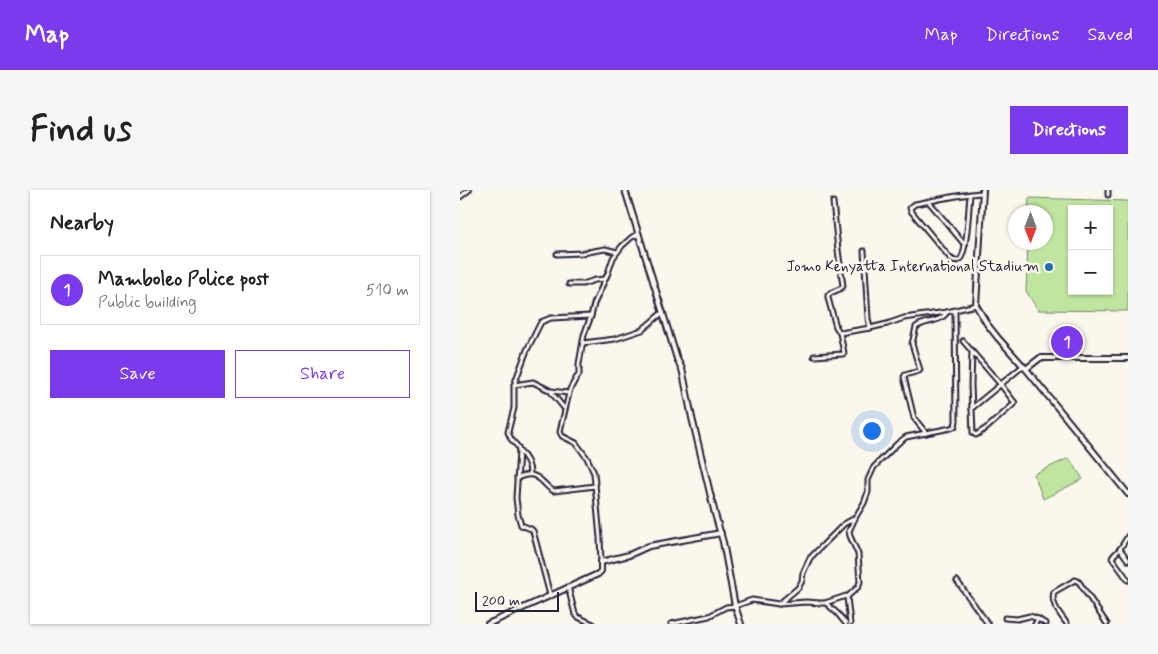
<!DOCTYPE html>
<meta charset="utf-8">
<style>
:root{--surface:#fff;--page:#f6f6f6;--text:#222;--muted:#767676;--line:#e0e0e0;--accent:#7c3aed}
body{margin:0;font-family:Mynerve,sans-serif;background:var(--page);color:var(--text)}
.controls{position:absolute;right:15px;top:15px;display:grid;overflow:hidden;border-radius:0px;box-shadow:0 1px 4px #0004}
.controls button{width:45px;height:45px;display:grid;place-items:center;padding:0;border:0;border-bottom:1px solid var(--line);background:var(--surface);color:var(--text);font:25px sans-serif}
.compass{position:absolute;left:548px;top:15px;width:45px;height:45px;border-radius:50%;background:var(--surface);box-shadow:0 1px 4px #0004;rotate:180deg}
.scale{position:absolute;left:15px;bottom:12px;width:84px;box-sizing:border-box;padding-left:5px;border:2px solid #22223b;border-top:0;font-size:14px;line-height:18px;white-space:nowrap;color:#22223b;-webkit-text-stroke:4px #fbf7ec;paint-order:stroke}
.you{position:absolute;left:411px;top:240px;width:18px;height:18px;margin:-12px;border:4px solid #fff;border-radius:50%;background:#1a73e8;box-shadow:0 0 0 8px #1a73e833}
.badge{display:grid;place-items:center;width:32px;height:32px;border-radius:50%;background:var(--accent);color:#fff;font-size:16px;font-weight:700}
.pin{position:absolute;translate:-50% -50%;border:2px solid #fff;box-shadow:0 1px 5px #0006}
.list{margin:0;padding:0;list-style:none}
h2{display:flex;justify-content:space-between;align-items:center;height:65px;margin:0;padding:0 20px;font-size:21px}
h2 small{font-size:16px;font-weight:400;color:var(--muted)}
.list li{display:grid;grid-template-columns:32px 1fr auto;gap:15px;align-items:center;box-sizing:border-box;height:70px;margin:0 10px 10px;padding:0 10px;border:1px solid var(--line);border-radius:0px}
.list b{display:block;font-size:19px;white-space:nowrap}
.list p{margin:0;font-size:16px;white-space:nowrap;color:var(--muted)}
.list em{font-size:16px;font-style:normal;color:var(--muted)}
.actions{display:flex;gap:10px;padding:15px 20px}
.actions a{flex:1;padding:11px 0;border:1px solid var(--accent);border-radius:0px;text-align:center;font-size:18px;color:var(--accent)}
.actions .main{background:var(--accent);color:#fff}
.map{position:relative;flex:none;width:668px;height:434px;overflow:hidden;border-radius:0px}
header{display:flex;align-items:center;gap:30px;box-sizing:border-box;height:70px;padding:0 25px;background:var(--accent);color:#fff}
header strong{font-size:24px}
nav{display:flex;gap:28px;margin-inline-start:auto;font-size:18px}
.intro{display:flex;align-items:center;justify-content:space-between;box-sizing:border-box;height:120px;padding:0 30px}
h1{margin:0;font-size:35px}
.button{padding:12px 22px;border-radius:0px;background:var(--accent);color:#fff;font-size:18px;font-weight:700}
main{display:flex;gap:30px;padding:0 30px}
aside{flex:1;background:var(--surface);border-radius:0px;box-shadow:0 1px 4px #0004}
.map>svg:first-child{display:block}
.green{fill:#c0e59f;stroke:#71846d;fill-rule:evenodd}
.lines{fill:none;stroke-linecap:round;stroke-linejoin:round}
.street-casing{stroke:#22223b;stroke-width:7}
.secondary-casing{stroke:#22223b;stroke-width:8}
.street{stroke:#fbf7ec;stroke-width:3}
.secondary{stroke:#fbf7ec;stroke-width:4}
.poi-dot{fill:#1f6fb2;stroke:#fbf7ec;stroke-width:2}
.labels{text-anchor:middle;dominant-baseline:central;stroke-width:5;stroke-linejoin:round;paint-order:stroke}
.poi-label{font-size:15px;fill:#22223b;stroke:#fbf7ec;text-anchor:end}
</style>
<header>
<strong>Map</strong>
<nav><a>Map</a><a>Directions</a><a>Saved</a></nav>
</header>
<div class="intro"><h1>Find us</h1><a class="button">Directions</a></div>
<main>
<aside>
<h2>Nearby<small></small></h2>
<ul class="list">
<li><span class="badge">1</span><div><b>Mamboleo Police post</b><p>Public building</p></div><em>510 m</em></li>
</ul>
<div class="actions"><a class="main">Save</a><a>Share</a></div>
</aside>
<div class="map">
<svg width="668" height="434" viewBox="0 0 668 434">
<rect width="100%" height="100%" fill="#fbf7ec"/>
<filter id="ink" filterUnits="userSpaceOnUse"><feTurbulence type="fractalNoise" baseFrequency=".02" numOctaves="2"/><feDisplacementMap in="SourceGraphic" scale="10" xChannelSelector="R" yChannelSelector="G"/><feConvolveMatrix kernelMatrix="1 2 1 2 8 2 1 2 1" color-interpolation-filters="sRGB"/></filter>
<g filter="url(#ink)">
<g class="green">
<path d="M569 8 668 11V121L578 120 566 101 568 53 586 52V22H568ZM612 19H649V101H612Z"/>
<path d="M609 268 623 289 583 309 574 284Z"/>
</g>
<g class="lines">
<defs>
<g id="street">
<path d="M648 0V5"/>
<path d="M510 4C509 14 507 67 499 70 493 73 489 67 486 63L451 21 450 18 455 14C477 10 499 4 523 3"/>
<path d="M0 7 9 0"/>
<path d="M469 12 505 55"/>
<path d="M404 61 408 128 410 138 427 134 444 128 487 122 516 115"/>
<path d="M97 64 122 63 145 59 157 62"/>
<path d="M109 94H123L135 90 145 89"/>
<path d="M380 143 410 138"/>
<path d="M503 151 541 195 555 213 528 237 516 245 513 243 511 195 512 161"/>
<path d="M123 153 155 149 182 140 203 122"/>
<path d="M354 166 383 164 384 163 380 143 376 137 368 108V105C373 100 380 101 383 96L378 60 373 12"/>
<path d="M54 195 73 192 91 201 108 203"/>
<path d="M91 202 104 218"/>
<path d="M512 218 563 176"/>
<path d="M466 243 454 228 444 187 445 185 459 181 460 180 452 154 456 137C465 130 481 133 487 122"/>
<path d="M59 261C66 267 70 275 70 284"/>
<path d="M57 288C69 283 74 283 84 293 88 297 89 299 94 301L135 296"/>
<path d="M668 346 660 359 654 365 652 368 668 390"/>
<path d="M660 359 668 370"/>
<path d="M141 372 140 348 134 283 127 268 116 253 102 246 100 242 101 237 110 199C114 194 114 189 119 185V174L124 145 131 126 134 114 148 83 153 68 162 56 172 47 179 44"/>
<path d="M497 391 528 434"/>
<path d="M108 397 115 424 118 427 133 434"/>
<path d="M90 405 73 341 71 339 61 335 58 325 56 308 59 261 58 257 51 249 48 242 54 218V195L67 160 81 132 91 128 131 126"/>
<path d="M387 407 398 397 400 392 398 364 390 346 389 341 395 328"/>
<path d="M366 413 378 424 386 434"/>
<path d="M319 414 338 398 342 391 343 383 350 368 384 334 395 328 404 313 408 302V290L414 277 437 254 446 247 491 238 495 236 496 231 495 121"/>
<path d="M545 428 557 429 570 426 578 429 586 434"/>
<path d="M211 434 249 426 266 417 275 416 292 410 319 414 346 412 360 413H365L386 406 387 407 390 434"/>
<path d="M575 434 578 429"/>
<path d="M607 434C601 425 590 414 594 402L615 390 619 392 647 434"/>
</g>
<g id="secondary">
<path d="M165 0 217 169 222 179 224 188 232 228 255 324 263 352 275 416 281 434"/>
<path d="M523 0 516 115 527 134 538 148 566 179 668 304"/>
<path d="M566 179 580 168H668"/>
<path d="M28 434 138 384 141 381V372L169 365 189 356 261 343"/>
</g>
</defs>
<use href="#street" class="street-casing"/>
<use href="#secondary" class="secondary-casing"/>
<use href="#street" class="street"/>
<use href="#secondary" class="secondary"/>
</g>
</g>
<circle class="poi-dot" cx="589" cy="77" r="5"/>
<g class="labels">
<g class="poi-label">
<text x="579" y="77">Jomo Kenyatta International Stadium</text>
</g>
</g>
</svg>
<div class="controls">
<button>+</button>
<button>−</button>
</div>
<svg class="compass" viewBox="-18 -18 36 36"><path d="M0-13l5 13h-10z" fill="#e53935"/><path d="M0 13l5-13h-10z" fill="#767676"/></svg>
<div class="scale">200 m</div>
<div class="you"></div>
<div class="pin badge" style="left:607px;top:152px">1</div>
</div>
</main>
